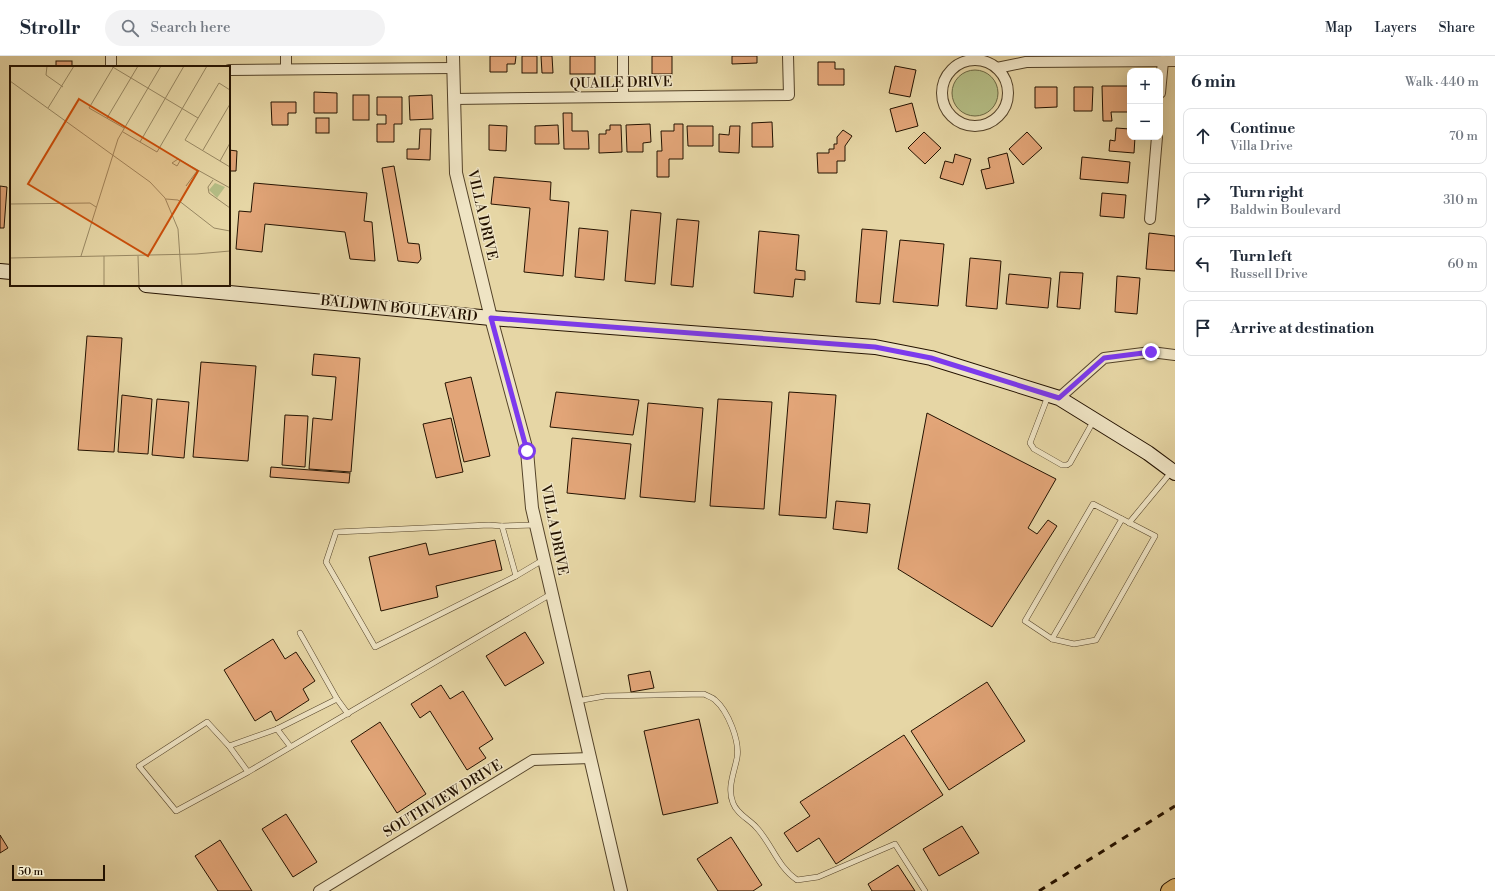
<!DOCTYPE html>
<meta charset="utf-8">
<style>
:root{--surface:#fff;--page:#f2f2f3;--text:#1f2937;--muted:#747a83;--line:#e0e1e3}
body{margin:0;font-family:"Libre Bodoni",serif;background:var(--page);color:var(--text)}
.controls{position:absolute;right:12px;top:12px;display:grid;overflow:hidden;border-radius:8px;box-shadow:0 4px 16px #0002}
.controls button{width:36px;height:36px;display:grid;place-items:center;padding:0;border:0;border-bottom:1px solid var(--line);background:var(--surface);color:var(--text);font:20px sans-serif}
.scale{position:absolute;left:12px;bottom:10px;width:93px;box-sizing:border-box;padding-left:4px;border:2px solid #241200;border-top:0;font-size:11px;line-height:14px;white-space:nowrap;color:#241200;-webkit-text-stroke:3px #efe4c4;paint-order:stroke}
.stop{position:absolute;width:12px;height:12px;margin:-9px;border:3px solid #7c3aed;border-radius:50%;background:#fff}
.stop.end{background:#7c3aed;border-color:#fff;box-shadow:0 1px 4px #0008}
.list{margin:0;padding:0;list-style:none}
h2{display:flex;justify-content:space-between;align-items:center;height:52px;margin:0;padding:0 16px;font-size:17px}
h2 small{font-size:13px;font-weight:400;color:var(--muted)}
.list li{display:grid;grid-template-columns:26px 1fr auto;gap:12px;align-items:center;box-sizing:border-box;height:56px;margin:0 8px 8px;padding:0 8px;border:1px solid var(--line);border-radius:8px}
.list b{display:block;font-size:15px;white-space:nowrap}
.list p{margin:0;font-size:13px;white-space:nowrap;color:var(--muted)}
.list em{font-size:13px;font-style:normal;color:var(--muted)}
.icon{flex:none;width:22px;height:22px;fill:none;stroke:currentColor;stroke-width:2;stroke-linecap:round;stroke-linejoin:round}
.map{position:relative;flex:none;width:1175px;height:835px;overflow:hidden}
header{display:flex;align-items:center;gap:24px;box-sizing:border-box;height:56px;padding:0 20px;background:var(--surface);border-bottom:1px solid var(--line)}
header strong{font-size:19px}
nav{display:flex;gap:22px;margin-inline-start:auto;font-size:14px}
.search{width:280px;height:36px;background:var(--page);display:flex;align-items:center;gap:10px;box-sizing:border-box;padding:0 14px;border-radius:22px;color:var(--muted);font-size:15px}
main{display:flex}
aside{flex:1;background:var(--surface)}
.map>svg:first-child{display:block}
.green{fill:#b5be86;stroke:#6c6843}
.building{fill:#e2a578;stroke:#241200}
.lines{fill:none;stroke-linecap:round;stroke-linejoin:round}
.service-casing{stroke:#544329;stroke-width:6}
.minor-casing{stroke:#544329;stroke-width:12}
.tertiary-casing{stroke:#544329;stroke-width:14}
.secondary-casing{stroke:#241200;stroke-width:16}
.primary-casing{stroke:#241200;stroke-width:18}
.service{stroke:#efe4c4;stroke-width:5}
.minor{stroke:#efe4c4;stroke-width:10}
.tertiary{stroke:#efe4c4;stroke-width:12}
.secondary{stroke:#efe4c4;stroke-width:14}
.primary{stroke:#e3bb72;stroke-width:16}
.rail{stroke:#241200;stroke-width:3;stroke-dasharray:7 7;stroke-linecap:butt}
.route{stroke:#7c3aed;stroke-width:5}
.labels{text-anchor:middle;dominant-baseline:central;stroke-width:3;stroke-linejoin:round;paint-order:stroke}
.street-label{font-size:14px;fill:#241200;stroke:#efe4c4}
.inset-road{fill:none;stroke:#988863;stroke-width:1}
.view{fill:#cb4e0a;fill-opacity:0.15;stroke:#cb4e0a;stroke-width:2}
.inset-edge{fill:none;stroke:#241200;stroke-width:2}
</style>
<header>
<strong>Strollr</strong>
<div class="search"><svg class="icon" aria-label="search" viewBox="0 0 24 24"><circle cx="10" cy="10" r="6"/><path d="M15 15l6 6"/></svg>Search here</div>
<nav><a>Map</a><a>Layers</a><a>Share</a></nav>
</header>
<main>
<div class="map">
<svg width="1175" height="835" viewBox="0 0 1175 835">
<rect width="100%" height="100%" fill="#e6d6a5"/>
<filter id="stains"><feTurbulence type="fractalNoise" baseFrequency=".005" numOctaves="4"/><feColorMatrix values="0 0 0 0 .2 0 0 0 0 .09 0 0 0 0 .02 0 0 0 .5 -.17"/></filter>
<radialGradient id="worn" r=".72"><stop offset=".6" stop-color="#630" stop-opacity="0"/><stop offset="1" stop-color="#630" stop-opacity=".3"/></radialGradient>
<circle class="green" cx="975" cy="37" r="23"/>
<g class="building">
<path d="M490 0H516L515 8H507V16H490Z"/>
<rect x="522" y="0" width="15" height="17"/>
<path d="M541 0H552L553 17H542Z"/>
<rect x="570" y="0" width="25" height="18"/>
<rect x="652" y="0" width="20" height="18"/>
<path d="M732 0H757V7L732 8Z"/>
<rect x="56" y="5" width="16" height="6"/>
<path d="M818 6H835V13H844V29H818Z"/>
<path d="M895 10 916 14 910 41 889 37Z"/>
<path d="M1102 30H1129L1130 56H1111L1112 65H1103Z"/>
<path d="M1035 31H1057V51L1035 52Z"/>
<path d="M1074 31H1093L1092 55H1074Z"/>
<path d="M314 36 337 37V57H314Z"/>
<rect x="353" y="39" width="16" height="25"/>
<path d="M432 39 433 63 410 64 409 40Z"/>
<path d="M377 41H402V68H394V86H377V68H386V59H377Z"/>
<path d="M271 46H296V57H288V69H272Z"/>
<path d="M912 47 918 70 896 76 890 53Z"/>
<path d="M563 57H572V75H588L589 93H564Z"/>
<rect x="316" y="62" width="13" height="15"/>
<path d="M772 66 773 91H752V67Z"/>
<path d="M650 68 651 86 643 87V96H627L626 69Z"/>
<path d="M674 68H683V103H669V121H657V95H662L661 75H674Z"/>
<path d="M489 69 507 70 506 95 489 94Z"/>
<path d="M558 69 559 88H535V70Z"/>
<path d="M610 69H621L622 96 599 97V78H606V74H610Z"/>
<path d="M687 70H713V90H688Z"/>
<path d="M730 70H740L739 97 719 96V78L729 79Z"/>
<path d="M1116 72 1130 73V81H1135L1134 97 1109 95 1110 84 1115 85Z"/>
<path d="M420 73H431L430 104 407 103V93H419Z"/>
<path d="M843 74 852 80 845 90V105H837V117H818L817 97H829V93H834V88H837V81Z"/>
<path d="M924 76 941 92 925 108 908 92Z"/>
<path d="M1027 76 1042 92 1023 109 1009 93Z"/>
<path d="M229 94 237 95 236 115H229Z"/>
<path d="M1007 97 1014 127 986 133 981 114 990 112 988 102Z"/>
<path d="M955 98 971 103 963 129 940 122 945 105 953 107Z"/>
<path d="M1082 101 1130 106 1128 127 1080 123Z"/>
<path d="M394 110 408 187 419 188 421 203 418 207 398 205 382 112Z"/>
<path d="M494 121 551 126 550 144 569 146 563 220 524 216 530 152 491 148Z"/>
<path d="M254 127 367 137 364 165 372 166 375 205 350 203 345 176 265 168 262 196 236 193 239 155 251 156Z"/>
<path d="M0 130 7 131 4 172H0Z"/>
<path d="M1102 137 1126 139 1124 162 1100 160Z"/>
<path d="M631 154 661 157 655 228 625 225Z"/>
<path d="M677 163 699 165 693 231 671 229Z"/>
<path d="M579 172 608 175 604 224 575 221Z"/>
<path d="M862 173 887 175 880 248 856 246Z"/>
<path d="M759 175 799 179 796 214 805 215V224L795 223 793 241 754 237Z"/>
<path d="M1149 177 1175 180V215L1146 213Z"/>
<path d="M900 184 944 188 938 250 893 246Z"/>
<path d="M970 202 1001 205 997 253 966 250Z"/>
<path d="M1060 216 1083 217 1080 253 1057 251Z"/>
<path d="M1009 218 1051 222 1048 252 1006 248Z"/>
<path d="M1117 220 1140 222 1137 258 1115 256Z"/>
<path d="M87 280 122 282 114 396 78 394Z"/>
<path d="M314 298 360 302 351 416 309 413 313 362 332 364 336 321 312 319Z"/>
<path d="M201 306 256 310 248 405 193 401Z"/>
<path d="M471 321 490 400 464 406 445 327Z"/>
<path d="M556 336 639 344 633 379 550 371Z"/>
<path d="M789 336 836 339 826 462 779 459Z"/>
<path d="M122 339 152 343 148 398 118 396Z"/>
<path d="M157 343 189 346 184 402 152 399Z"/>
<path d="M718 343 772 346 764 453 710 450Z"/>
<path d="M648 347 703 352 695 446 640 441Z"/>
<path d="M927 357 1056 423 1028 472 1037 478 1048 464 1057 470 992 571 898 513Z"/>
<path d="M285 359 308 360 305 411 282 409Z"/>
<path d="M451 362 463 416 436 422 423 368Z"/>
<path d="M572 382 631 388 625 443 567 437Z"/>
<path d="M271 411 350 417 349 427 270 421Z"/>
<path d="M836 445 870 448 867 477 833 473Z"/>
<path d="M495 484 502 514 436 530 438 541 381 555 369 501 426 487 429 499Z"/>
<path d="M525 576 544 607 505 630 486 600Z"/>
<path d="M273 583 285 603 296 596 315 625 303 633 309 644 276 665 271 655 255 665 224 614Z"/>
<path d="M650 615 654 632 631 636 628 619Z"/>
<path d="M987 626 1025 685 949 734 911 675Z"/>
<path d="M441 629 450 643 463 635 493 683 479 692 486 702 467 714 430 655 420 662 411 648Z"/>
<path d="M699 663 718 747 663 759 644 675Z"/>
<path d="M380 666 426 738 397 757 351 685Z"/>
<path d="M904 679 943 739 836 808 819 782 797 796 784 777 810 760 800 746Z"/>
<path d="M286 758 317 806 293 821 262 773Z"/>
<path d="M962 770 979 797 939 820 923 793Z"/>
<path d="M0 779 8 792 0 797Z"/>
<path d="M731 781 762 829 753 835H718L697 803Z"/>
<path d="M220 784 252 835H218L195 800Z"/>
<path d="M898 809 915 835H872L868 828Z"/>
</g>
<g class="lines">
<defs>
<g id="service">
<path d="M1048 340 1030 387 1034 393 1062 409H1067L1070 407 1094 364"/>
<path d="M1093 448 1155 480 1096 584 1074 588 1052 583 1025 565Z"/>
<path d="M1129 467 1172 415"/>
<path d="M535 469 502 470 489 469 336 476 326 506 375 591 516 520 543 504"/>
<path d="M502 470 516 520"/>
<path d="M1052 583 1122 463"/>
<path d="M337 643 348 658"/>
<path d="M577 645 605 640 704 638C707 640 712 641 715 644 728 655 740 685 737 702 734 717 727 732 733 747 737 758 749 763 756 771 772 788 777 810 797 824L818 821 895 788 925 835"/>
<path d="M277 673 290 690"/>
<path d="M229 690 277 673 337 643 300 577"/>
<path d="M248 716 229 690 207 666 139 710 176 755 248 716 551 538"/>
</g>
<g id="minor">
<path d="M286 0V13"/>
<circle cx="975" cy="37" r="33"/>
<path d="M111 11V0"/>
<path d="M997 12 1026 6 1175 5"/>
<path d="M229 14 453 12"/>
<path d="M1160 37 1163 5"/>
<path d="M623 40V0"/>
<path d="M454 43 789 39 788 0"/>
<path d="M1150 163 1157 81"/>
<path d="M1059 342 1104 302 1151 296 1175 299"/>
<path d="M319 835 533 704 590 702"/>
</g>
<path id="tertiary" d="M453 0 456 117 491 262 527 395 532 452 621 835"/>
<g id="secondary">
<path d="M0 215 11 216"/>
<path d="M146 229 491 262 875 291 931 302 1059 342 1148 397 1175 417"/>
</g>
<path id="primary" d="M1169 835 1175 831"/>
</defs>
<use href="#service" class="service-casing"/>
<use href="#minor" class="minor-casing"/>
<use href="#tertiary" class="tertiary-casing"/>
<use href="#secondary" class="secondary-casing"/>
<use href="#primary" class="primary-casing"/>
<use href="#service" class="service"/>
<use href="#minor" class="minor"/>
<use href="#tertiary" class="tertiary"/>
<use href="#secondary" class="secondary"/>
<use href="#primary" class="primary"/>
<path class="rail" d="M1039 835 1175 750"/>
</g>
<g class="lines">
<path class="route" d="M527 395 491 262 875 291 931 302 1059 342 1104 302 1151 296"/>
</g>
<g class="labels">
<g class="street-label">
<text transform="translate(621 27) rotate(-1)">QUAILE DRIVE</text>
<text transform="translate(482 159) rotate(77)">VILLA DRIVE</text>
<text transform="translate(399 253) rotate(6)">BALDWIN BOULEVARD</text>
<text transform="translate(554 474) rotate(79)">VILLA DRIVE</text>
<text transform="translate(443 743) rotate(-31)">SOUTHVIEW DRIVE</text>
</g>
</g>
<g transform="translate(10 10)">
<rect width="220" height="220" fill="#e6d6a5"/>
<path d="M205 117 215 121 207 132 199 124Z" fill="#b5be86"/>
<path class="inset-road" d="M37 0 36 9 53 21M101 0 188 52M104 0 79 42 114 62M0 15 140 116 155 132 168 163 172 220M220 24 209 17 175 74 220 101M38 42 64 0M97 52 128 0M113 66 147 86 197 0M130 76 174 0M193 84 220 38M170 95 167 100 162 97 168 93 220 122M210 95 220 77M203 114 198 121 199 127 220 142M176 120 187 105M156 133 168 134 204 162 220 165M0 138 80 137 86 141M71 190 108 73 151 0M94 190V220M128 190 129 220M0 192 186 188 220 185"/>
<path class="view" d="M69 33 188 105 138 190 18 118Z"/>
<rect width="220" height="220" class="inset-edge"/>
</g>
<rect width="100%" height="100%" filter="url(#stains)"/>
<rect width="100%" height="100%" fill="url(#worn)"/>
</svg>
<div class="controls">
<button>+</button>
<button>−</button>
</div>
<div class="scale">50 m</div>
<div class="stop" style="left:527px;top:395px"></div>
<div class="stop end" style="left:1151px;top:296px"></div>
</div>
<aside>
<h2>6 min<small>Walk · 440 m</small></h2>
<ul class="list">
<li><svg class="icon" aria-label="ahead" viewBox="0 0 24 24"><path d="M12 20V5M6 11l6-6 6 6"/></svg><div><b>Continue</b><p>Villa Drive</p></div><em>70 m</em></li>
<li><svg class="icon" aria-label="right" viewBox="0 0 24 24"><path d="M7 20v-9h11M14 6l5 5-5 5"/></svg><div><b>Turn right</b><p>Baldwin Boulevard</p></div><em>310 m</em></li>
<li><svg class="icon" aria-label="left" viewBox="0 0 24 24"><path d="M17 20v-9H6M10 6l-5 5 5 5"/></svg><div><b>Turn left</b><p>Russell Drive</p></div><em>60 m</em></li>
<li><svg class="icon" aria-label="arrive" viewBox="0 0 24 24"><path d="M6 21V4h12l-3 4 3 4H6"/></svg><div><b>Arrive at destination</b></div></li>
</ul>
</aside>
</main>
